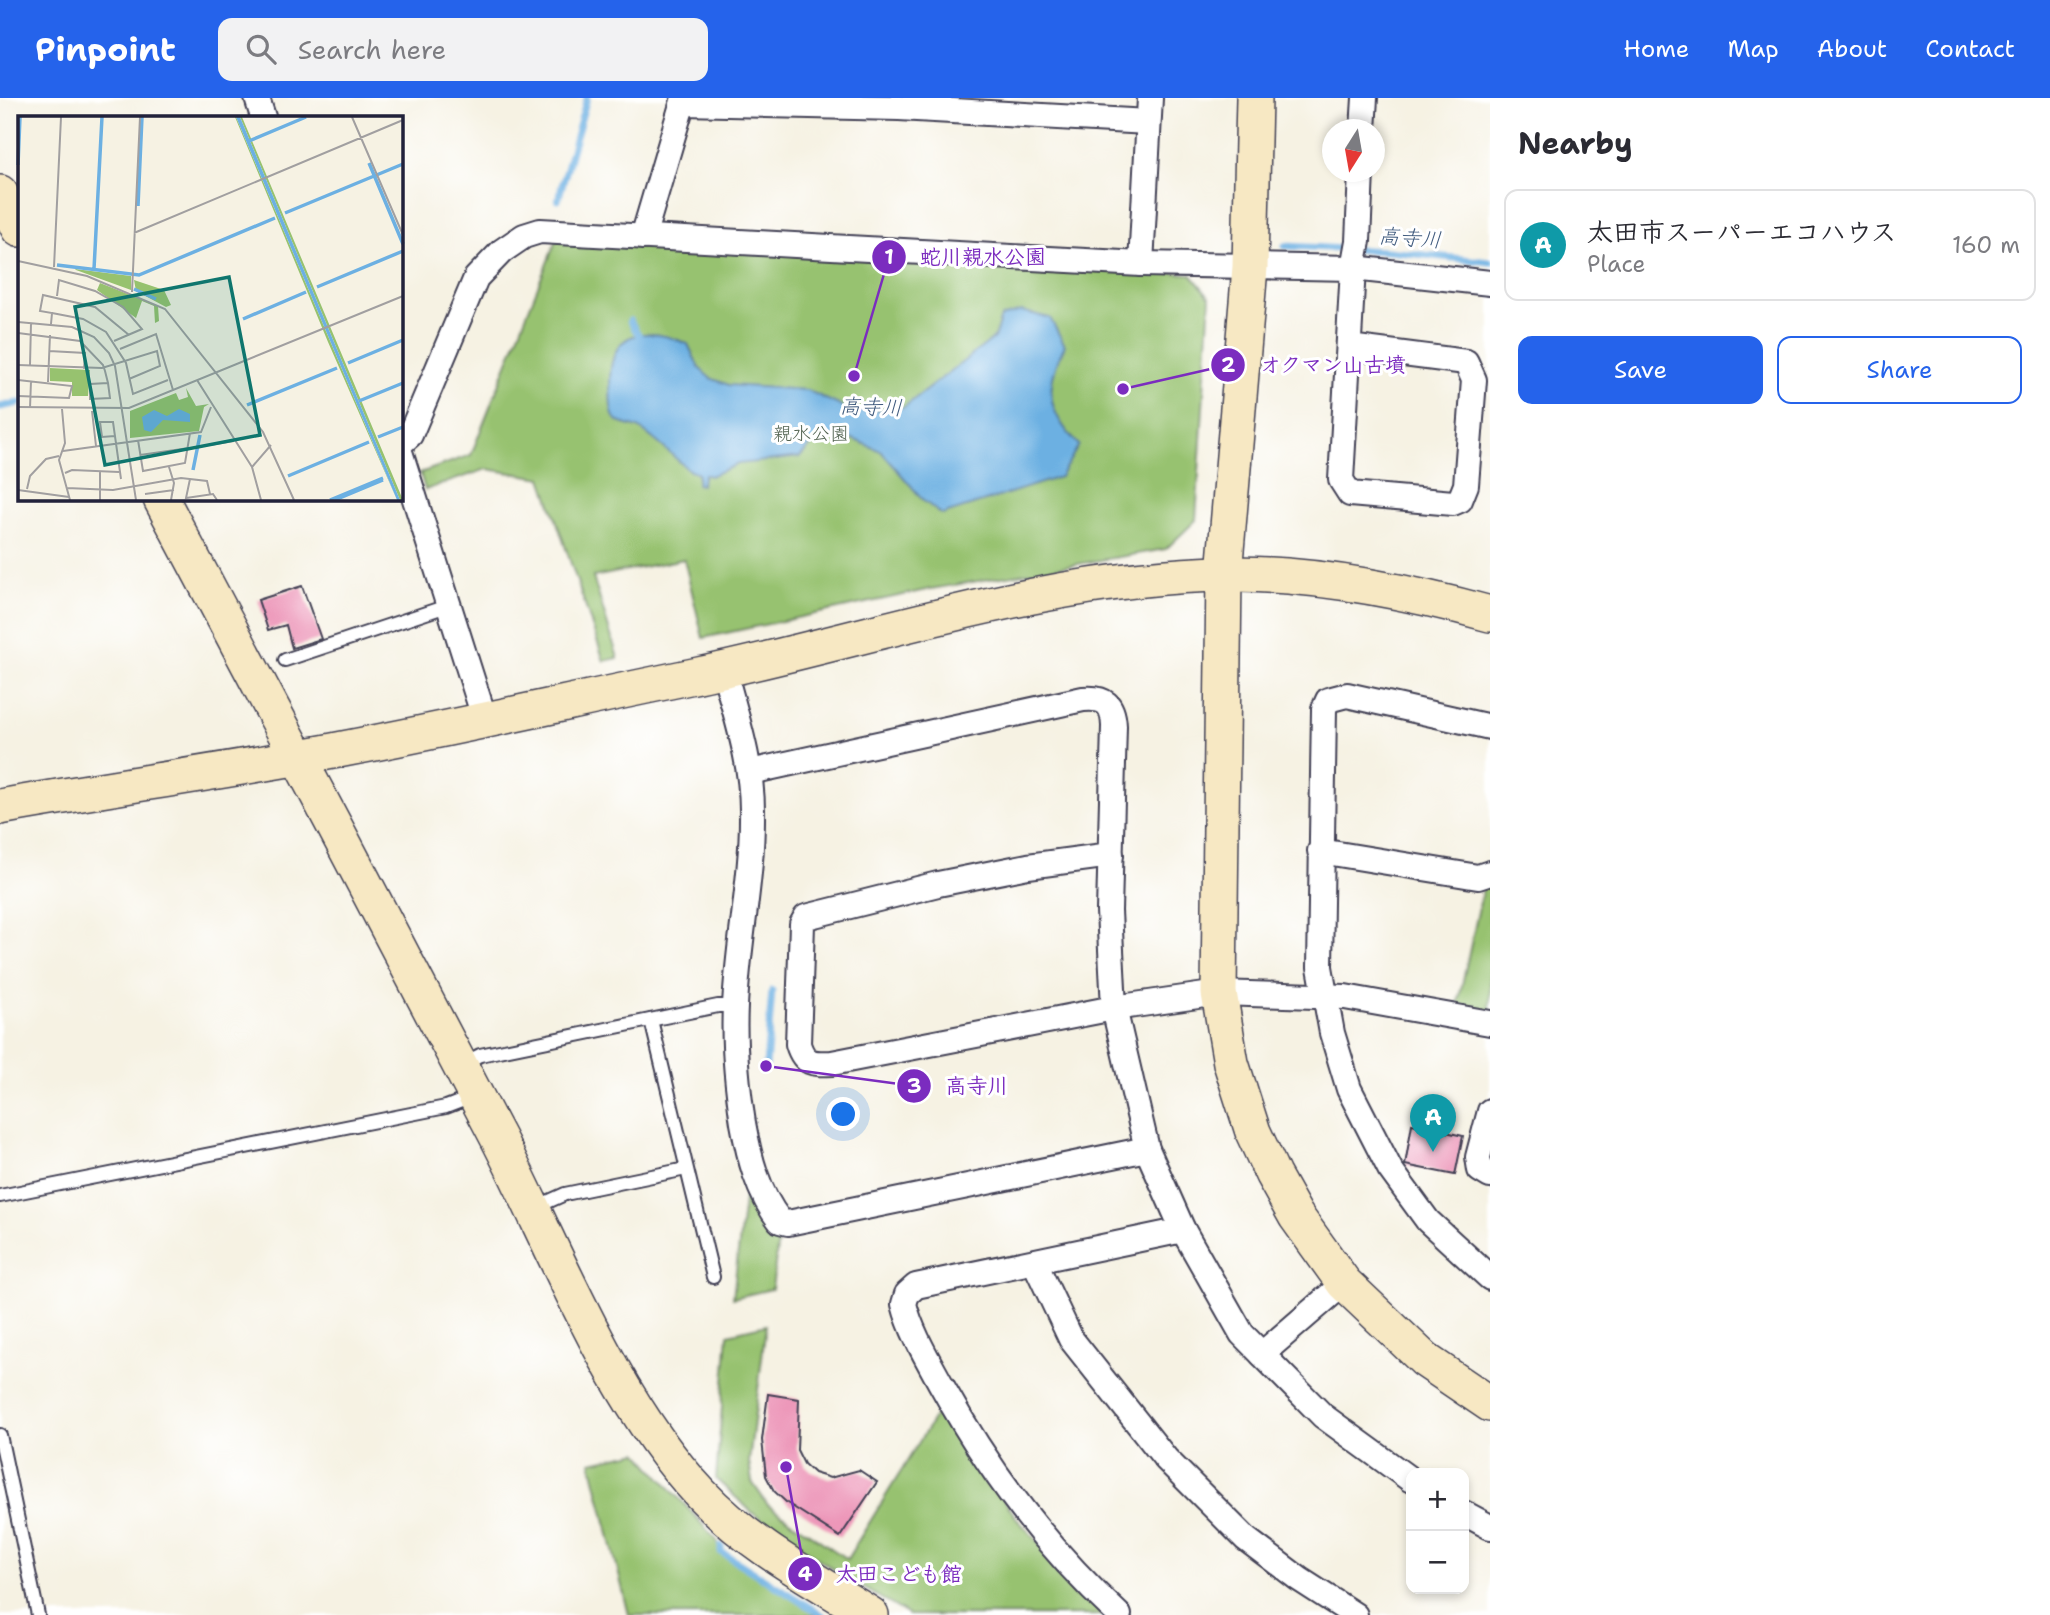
<!DOCTYPE html>
<meta charset="utf-8">
<style>
:root{--surface:#fff;--page:#f2f2f3;--text:#2b2b33;--muted:#7c7c81;--line:#e1e1e2;--accent:#2563eb}
body{margin:0;font-family:"Shantell Sans","Klee One",sans-serif;background:var(--page);color:var(--text)}
.controls{position:absolute;right:21px;bottom:21px;display:grid;overflow:hidden;border-radius:14px;box-shadow:0 4px 10px #0003}
.controls button{width:63px;height:63px;display:grid;place-items:center;padding:0;border:0;border-bottom:2px solid var(--line);background:var(--surface);color:var(--text);font:35px sans-serif}
.compass{position:absolute;left:1322px;top:21px;width:63px;height:63px;border-radius:50%;background:var(--surface);box-shadow:0 4px 10px #0003;rotate:191deg}
.you{position:absolute;left:844px;top:1017px;width:24px;height:24px;margin:-18px;border:5px solid #fff;border-radius:50%;background:#1a73e8;box-shadow:0 0 0 10px #1a73e833}
.badge{display:grid;place-items:center;width:46px;height:46px;border-radius:50%;background:var(--accent);color:#fff;font-size:23px;font-weight:700}
.pin{position:absolute;translate:-50% -58px;filter:drop-shadow(0 2px 4px #0008)}
.pin::after{content:'';position:absolute;top:37px;width:24px;height:21px;background:inherit;clip-path:polygon(0 0,100% 0,50% 100%)}
.list{margin:0;padding:0;list-style:none}
h2{display:flex;justify-content:space-between;align-items:center;height:91px;margin:0;padding:0 28px;font-size:30px}
h2 small{font-size:23px;font-weight:400;color:var(--muted)}
.list li{display:grid;grid-template-columns:46px 1fr auto;gap:21px;align-items:center;box-sizing:border-box;height:112px;margin:0 14px 14px;padding:0 14px;border:2px solid var(--line);border-radius:14px}
.list b{display:block;font-size:26px;white-space:nowrap}
.list p{margin:0;font-size:23px;white-space:nowrap;color:var(--muted)}
.list em{font-size:23px;font-style:normal;color:var(--muted)}
.actions{display:flex;gap:14px;padding:21px 28px}
.actions a{flex:1;padding:16px 0;border:2px solid var(--accent);border-radius:14px;text-align:center;font-size:24px;color:var(--accent)}
.actions .main{background:var(--accent);color:#fff}
.icon{flex:none;width:38px;height:38px;fill:none;stroke:currentColor;stroke-width:2;stroke-linecap:round;stroke-linejoin:round}
.map{position:relative;flex:none;width:1490px;height:1517px;overflow:hidden}
header{display:flex;align-items:center;gap:42px;box-sizing:border-box;height:98px;padding:0 35px;background:var(--accent);color:#fff}
header strong{font-size:33px}
nav{display:flex;gap:38px;margin-inline-start:auto;font-size:24px}
.search{width:490px;height:63px;background:var(--page);display:flex;align-items:center;gap:18px;box-sizing:border-box;padding:0 24px;border-radius:14px;color:var(--muted);font-size:26px}
main{display:flex}
aside{flex:1;background:var(--surface)}
.map>svg:first-child{display:block}
.green{fill:#97c26f;stroke:#5c7255;stroke-width:2}
.water{fill:#6cb0e2;stroke:#47698e;stroke-width:2}
.lines{fill:none;stroke-linecap:round;stroke-linejoin:round}
.stream{stroke:#6cb0e2;stroke-width:7}
.building{fill:#ed97b9}
.lane-casing{stroke:#424154;stroke-width:16}
.street-casing{stroke:#424154;stroke-width:28}
.secondary-casing{stroke:#424154;stroke-width:38}
.lane{stroke:#fff;stroke-width:12}
.street{stroke:#fff;stroke-width:24}
.secondary{stroke:#f7e8c3;stroke-width:35}
.labels{text-anchor:middle;dominant-baseline:central;stroke-width:6;stroke-linejoin:round;paint-order:stroke}
.park-label{font-size:19px;fill:#516250;stroke:#fff}
.water-label{font-size:21px;font-style:italic;fill:#405b7e;stroke:#fff}
.inset-river{fill:none;stroke:#6cb0e2;stroke-width:3.5}
.inset-road{fill:none;stroke:#a19fa0;stroke-width:2}
.view{fill:#0f766e;fill-opacity:0.15;stroke:#0f766e;stroke-width:3.5}
.inset-edge{fill:none;stroke:#22223b;stroke-width:3.5}
.leader{fill:none;stroke:#7b2cbf;stroke-width:2.5}
.callout-dot{fill:#7b2cbf;stroke:#fff;stroke-width:2.5}
.mark-label{font-size:21px;text-anchor:middle;font-weight:bold;fill:#fff}
.callout-label{font-size:21px;text-anchor:middle;font-weight:bold;fill:#7b2cbf;stroke:#fff;stroke-width:6;stroke-linejoin:round;paint-order:stroke}
</style>
<header>
<strong>Pinpoint</strong>
<div class="search"><svg class="icon" aria-label="search" viewBox="0 0 24 24"><circle cx="10" cy="10" r="6"/><path d="M15 15l6 6"/></svg>Search here</div>
<nav><a>Home</a><a>Map</a><a>About</a><a>Contact</a></nav>
</header>
<main>
<div class="map">
<svg width="1490" height="1517" viewBox="0 0 1490 1517">
<rect width="100%" height="100%" fill="#fff"/>
<filter id="ink" filterUnits="userSpaceOnUse"><feTurbulence type="fractalNoise" baseFrequency=".0143" numOctaves="2"/><feDisplacementMap in="SourceGraphic" scale="14" xChannelSelector="R" yChannelSelector="G"/><feConvolveMatrix kernelMatrix="1 2 1 2 8 2 1 2 1" color-interpolation-filters="sRGB"/></filter>
<filter id="wash" filterUnits="userSpaceOnUse"><feTurbulence type="fractalNoise" baseFrequency=".00686" numOctaves="4" result="noise"/><feDisplacementMap in="SourceGraphic" scale="28" xChannelSelector="R" yChannelSelector="G"/><feGaussianBlur stdDeviation="1.57" result="paint"/><feColorMatrix in="noise" values="0 0 0 0 0 0 0 0 0 0 0 0 0 0 0 0 0 1.4 0 .05"/><feComposite in="paint" operator="in"/></filter>
<g filter="url(#wash)">
<rect width="100%" height="100%" fill="#f6f2e3"/>
<g class="green">
<path d="M557 140 1191 176 1210 199 1196 422 1166 451 931 491 703 540 684 461 593 479 618 560 604 563 542 380 487 371 425 392 420 375 471 357Z"/>
<path d="M1484 786 1490 787V917L1457 910Z"/>
<path d="M746 1083 778 1142 772 1191 733 1200Z"/>
<path d="M766 1227 749 1364 752 1384 768 1407 847 1461 940 1310 1018 1422 1104 1517H909L842 1477 755 1417 716 1381 728 1236Z"/>
<path d="M638 1354 717 1443 721 1454 822 1517H629L591 1364Z"/>
</g>
<path class="water" d="M1021 213 1050 220 1065 247C1044 290 1046 313 1079 347L1060 379 942 417 924 403 881 353 848 339H828L812 346 800 359 738 366 710 378 704 376 701 387 697 386 698 375 690 373C674 359 658 343 640 331 632 326 617 328 613 317 609 307 611 294 610 284 610 230 646 228 688 246L699 270 710 280 729 287 807 292 849 312 870 313 904 309 994 240 1001 219Z"/>
<g class="lines">
<g class="stream">
<path d="M558 102 587 0"/>
<path d="M1285 148 1388 153 1490 164"/>
<path d="M630 223 641 241"/>
<path d="M0 309 19 305"/>
<path d="M766 968 772 893"/>
<path d="M721 1448V1454L822 1517"/>
</g>
</g>
<g id="blocks">
<g class="building">
<path d="M302 488 321 541 292 550 286 527 268 532 258 502Z"/>
<path d="M1412 1026 1463 1038 1455 1077 1405 1067Z"/>
<path d="M768 1296 799 1301 797 1352 804 1366 814 1375 830 1380 859 1372 877 1384 840 1439 787 1405 774 1393 766 1378 762 1342Z"/>
</g>
</g>
</g>
<g filter="url(#ink)">
<use href="#blocks" fill-opacity="0" stroke="#424154" stroke-width="2"/>
<g class="lines">
<defs>
<g id="lane">
<path d="M285 562 450 507"/>
<path d="M651 922 713 1179"/>
<path d="M462 966 480 957 718 908H735"/>
<path d="M0 1098 446 1009 472 999"/>
<path d="M534 1110 565 1096 686 1071"/>
<path d="M0 1337 38 1517"/>
</g>
<g id="street">
<path d="M257 0 263 19"/>
<path d="M683 5 899 10 1148 24"/>
<path d="M1363 32 1365 0"/>
<path d="M643 139 684 0"/>
<path d="M1141 166 1150 0"/>
<path d="M1349 249 1466 264 1474 282 1466 387 1460 402 1453 405 1350 396 1341 382 1353 170 1358 143 1361 74"/>
<path d="M401 345 410 337 476 180 502 153 524 138 540 133 1141 166 1353 170 1490 185"/>
<path d="M401 357 485 622"/>
<path d="M724 572C736 618 752 665 752 712 753 778 738 843 735 908 733 947 737 986 743 1025 749 1059 758 1095 780 1123L788 1125 1147 1051"/>
<path d="M1490 629 1347 597 1328 602 1324 611 1320 869 1332 935 1349 991 1390 1071 1428 1123 1490 1180"/>
<path d="M750 674 1083 601C1105 599 1113 606 1114 628L1109 813 1114 910 1147 1051 1183 1132 1242 1236 1323 1318 1411 1382"/>
<path d="M1320 753 1478 779 1490 775"/>
<path d="M1111 757 1028 768 938 786 806 819 802 826 798 946C804 966 813 966 832 965L1114 910 1219 895 1345 899 1490 925"/>
<path d="M1490 1013 1478 1059 1480 1072 1490 1078"/>
<path d="M1035 1165 1071 1241 1166 1361 1246 1441 1299 1481 1355 1517"/>
<path d="M1262 1256 1344 1185"/>
<path d="M1464 1415 1490 1429"/>
<path d="M1119 1517C1047 1451 989 1373 942 1288 928 1262 911 1234 904 1206L907 1196 916 1188 1183 1132"/>
</g>
<g id="secondary">
<path d="M1254 0 1250 169 1224 476 1219 895 1231 965 1253 1034 1273 1077 1296 1118 1344 1185 1425 1262 1490 1306"/>
<path d="M0 95 19 131"/>
<path d="M161 401C274 614 387 826 498 1040 557 1155 611 1301 701 1396 749 1447 812 1480 871 1517"/>
<path d="M0 709C113 689 226 673 338 652 455 630 572 603 689 579 866 543 1044 478 1227 476 1315 475 1406 493 1490 516"/>
</g>
</defs>
<use href="#lane" class="lane-casing"/>
<use href="#street" class="street-casing"/>
<use href="#secondary" class="secondary-casing"/>
<use href="#lane" class="lane"/>
<use href="#street" class="street"/>
<use href="#secondary" class="secondary"/>
</g>
</g>
<g class="labels">
<g class="park-label">
<text x="811" y="335">親水公園</text>
</g>
<g class="water-label">
<text transform="translate(1410 140) rotate(4)">高寺川</text>
<text transform="translate(871 309) rotate(2)">高寺川</text>
</g>
</g>
<g transform="translate(18 18)">
<rect width="385" height="385" fill="#f6f2e3"/>
<path d="M217 1H218L379 384 310 226ZM222 1H224L385 384H382ZM57 153 113 160V174L58 154ZM116 164 146 174 153 189 148 191 118 175ZM82 167 140 190 141 205 137 207 136 190 124 185 118 202 79 174ZM32 252 72 254 70 280H54V266L32 265ZM168 272 178 290 191 288 186 291 181 315 112 322V295L158 277 161 284 170 281Z" fill="#97c26f"/>
<path d="M218 1H222L382 384H379ZM161 293 172 298V306L145 304 133 316 126 314 124 301 136 294 149 300Z" fill="#6cb0e2"/>
<path class="inset-river" d="M231 25 288 1M351 47 385 128M0 49 2 1M120 90 124 1M267 97 385 48M39 149 121 159 257 102M76 153 84 1M299 171 385 135M116 173 138 183M225 203 288 176M330 247 385 224M341 285 385 267M229 289 319 252M360 321 385 311M175 354 182 319M270 360 351 326M312 384 365 362M317 384 365 364"/>
<path class="inset-road" d="M334 1 385 119M116 117 385 4M0 145 69 160 147 193 245 316 276 384M36 151 43 1M114 176 122 1M39 180 41 164 77 175 105 191 124 213 96 225M34 197 65 203 88 216 108 247 115 278 150 264M0 206 54 211 76 221 91 237 97 250 118 384M33 208 34 197 22 195 25 179 77 191 111 219M0 217 62 225 85 249 87 255 90 267 92 282 72 283V268L90 267M102 233 138 218 155 274M31 235 67 237 66 253M0 249 84 252 139 235 142 250 111 263M12 249 13 207M0 264 54 270 51 282 0 280M179 264 234 351M30 266 32 219M0 291 111 292 385 180M12 292 13 265M44 293 47 327 41 344 52 384M74 295 78 330M97 320 84 321 82 306H95L103 363M120 324 125 355 167 347 172 317M192 329 216 325M45 335 183 316 193 291M122 339 171 332M151 351 156 367 153 384M82 355V384M47 357 54 354 101 356M172 363 168 382 195 378 199 384M49 372 95 374 163 362 189 365 192 378M9 373 12 360 28 343 41 340M0 374 51 381M127 378 156 374M243 384 234 351 253 329"/>
<path class="view" d="M211 161 242 319 87 349 57 191Z"/>
<rect width="385" height="385" class="inset-edge"/>
</g>
<path class="leader" d="M854 278L889 159M1123 291L1228 267M766 968L914 988M786 1369L805 1476"/>
<g class="callout-dot">
<circle cx="854" cy="278" r="7"/>
<circle cx="1123" cy="291" r="7"/>
<circle cx="766" cy="968" r="7"/>
<circle cx="786" cy="1369" r="7"/>
<circle cx="889" cy="159" r="18"/>
<circle cx="1228" cy="267" r="18"/>
<circle cx="914" cy="988" r="18"/>
<circle cx="805" cy="1476" r="18"/>
</g>
<g class="mark-label">
<text x="889" y="166">1</text>
<text x="1228" y="274">2</text>
<text x="914" y="995">3</text>
<text x="805" y="1483">4</text>
</g>
<g class="callout-label">
<text x="983" y="166">蛇川親水公園</text>
<text x="1333" y="274">オクマン山古墳</text>
<text x="977" y="995">高寺川</text>
<text x="899" y="1483">太田こども館</text>
</g>
</svg>
<div class="controls">
<button>+</button>
<button>−</button>
</div>
<svg class="compass" viewBox="-18 -18 36 36"><path d="M0-13l5 13h-10z" fill="#e53935"/><path d="M0 13l5-13h-10z" fill="#7c7c81"/></svg>
<div class="you"></div>
<div class="pin badge" style="left:1433px;top:1054px;background:#0f9aa8">A</div>
</div>
<aside>
<h2>Nearby<small></small></h2>
<ul class="list">
<li><span class="badge" style="background:#0f9aa8">A</span><div><b>太田市スーパーエコハウス</b><p>Place</p></div><em>160 m</em></li>
</ul>
<div class="actions"><a class="main">Save</a><a>Share</a></div>
</aside>
</main>
